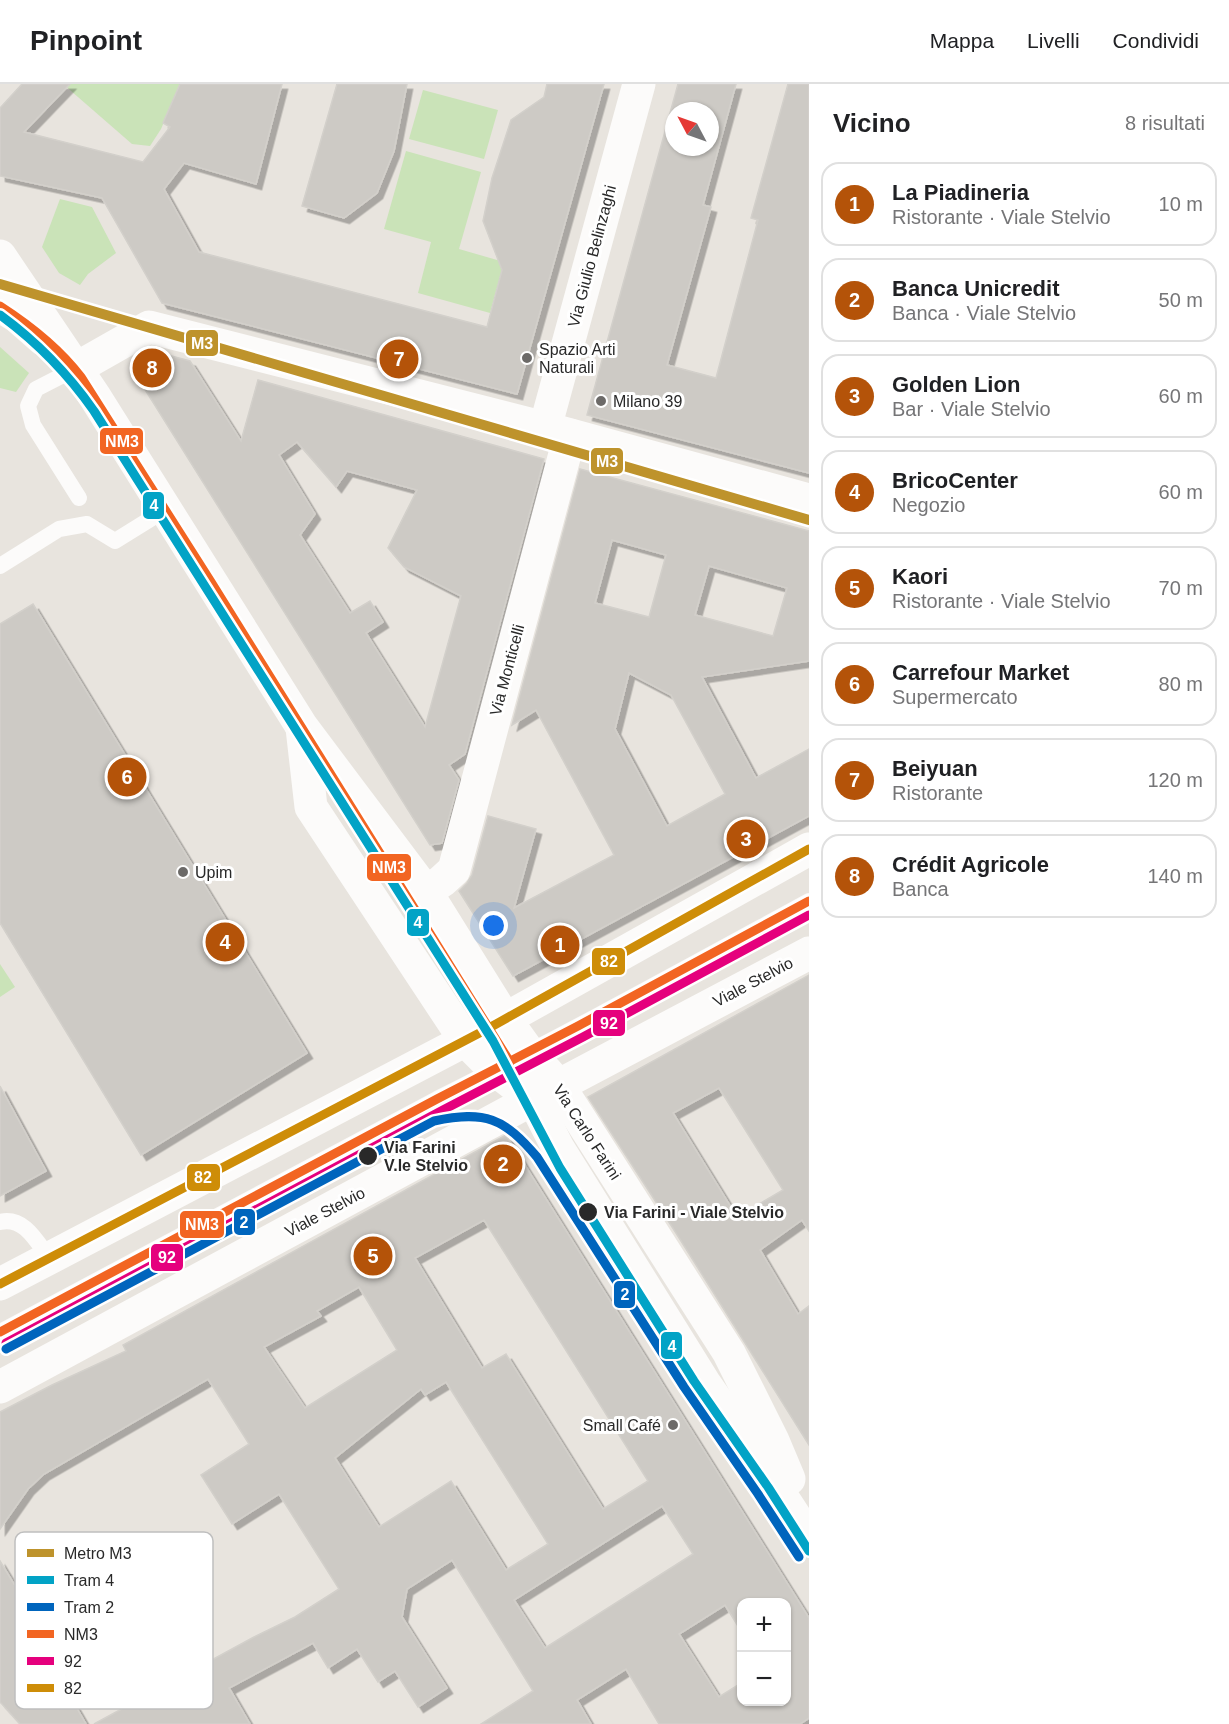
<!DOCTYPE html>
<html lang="it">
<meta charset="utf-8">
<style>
:root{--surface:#fff;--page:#f6f6f6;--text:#202124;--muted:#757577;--line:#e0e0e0;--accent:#b45309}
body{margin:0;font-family:Arial,sans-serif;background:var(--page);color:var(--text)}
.controls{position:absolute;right:18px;bottom:18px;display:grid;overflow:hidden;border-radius:12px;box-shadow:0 2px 4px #0004}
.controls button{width:54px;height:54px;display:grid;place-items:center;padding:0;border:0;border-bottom:2px solid var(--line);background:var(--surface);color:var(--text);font:30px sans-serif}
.compass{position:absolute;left:665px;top:18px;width:54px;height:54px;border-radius:50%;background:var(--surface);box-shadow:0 2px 4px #0004;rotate:311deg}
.you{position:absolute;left:494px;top:842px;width:21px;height:21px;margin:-15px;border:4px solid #fff;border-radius:50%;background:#1a73e8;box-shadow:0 0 0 9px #1a73e833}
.badge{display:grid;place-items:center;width:39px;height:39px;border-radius:50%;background:var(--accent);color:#fff;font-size:20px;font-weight:700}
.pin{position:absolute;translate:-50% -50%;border:3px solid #fff;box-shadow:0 2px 6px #0006}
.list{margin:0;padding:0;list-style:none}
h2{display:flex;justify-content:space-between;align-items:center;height:78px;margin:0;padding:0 24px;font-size:26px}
h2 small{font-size:20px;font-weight:400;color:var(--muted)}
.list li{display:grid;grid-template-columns:39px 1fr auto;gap:18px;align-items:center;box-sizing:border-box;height:84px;margin:0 12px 12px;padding:0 12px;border:2px solid var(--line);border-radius:18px}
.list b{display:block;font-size:22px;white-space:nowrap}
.list p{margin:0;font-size:20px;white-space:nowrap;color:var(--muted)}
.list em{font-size:20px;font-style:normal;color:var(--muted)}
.map{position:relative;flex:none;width:809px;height:1640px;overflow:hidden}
header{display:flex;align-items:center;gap:36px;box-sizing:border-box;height:84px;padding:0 30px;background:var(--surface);border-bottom:2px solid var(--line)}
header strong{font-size:28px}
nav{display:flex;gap:33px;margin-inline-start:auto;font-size:21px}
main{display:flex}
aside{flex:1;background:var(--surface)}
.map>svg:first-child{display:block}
.green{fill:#cae3b8}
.building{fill:#cdcac5;stroke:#d3d0cb;stroke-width:1.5;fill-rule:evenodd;filter:url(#shadow)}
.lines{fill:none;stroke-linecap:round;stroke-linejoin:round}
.lane{stroke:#fcfbfa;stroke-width:16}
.street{stroke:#fcfbfa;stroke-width:33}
.secondary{stroke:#fcfbfa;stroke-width:33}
.bus-1-casing{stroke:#fff;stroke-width:14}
.bus-2-casing{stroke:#fff;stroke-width:14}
.bus-3-casing{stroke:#fff;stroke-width:14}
.bus-1{stroke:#f26522;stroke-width:9}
.bus-2{stroke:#e5007d;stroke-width:9}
.bus-3{stroke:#ce8d08;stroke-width:9}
.tram-1-casing{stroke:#fff;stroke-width:14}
.tram-2-casing{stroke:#fff;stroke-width:14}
.tram-1{stroke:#02a3c6;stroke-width:9}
.tram-2{stroke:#0065bd;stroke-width:9}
.metro-1-casing{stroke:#fff;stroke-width:15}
.metro-1{stroke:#be932c;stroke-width:10}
.poi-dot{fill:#6c6a68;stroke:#fff;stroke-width:2}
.stop-dot{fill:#292929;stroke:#fff;stroke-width:2}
.labels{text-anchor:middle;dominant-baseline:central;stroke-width:6;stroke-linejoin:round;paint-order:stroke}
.street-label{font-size:16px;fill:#292929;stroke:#fff}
.poi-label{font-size:16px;fill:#292929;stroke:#fff;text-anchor:start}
.stop-label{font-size:16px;font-weight:bold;fill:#292929;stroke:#fff;text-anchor:start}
.key{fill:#fff;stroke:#bfbfbf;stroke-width:1.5}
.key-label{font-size:16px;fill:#292929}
.line-badge{stroke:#fff;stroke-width:2}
.badge-label{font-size:16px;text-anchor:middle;font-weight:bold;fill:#fff}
</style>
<header>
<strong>Pinpoint</strong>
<nav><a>Mappa</a><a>Livelli</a><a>Condividi</a></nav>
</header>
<main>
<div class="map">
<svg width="809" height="1640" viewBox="0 0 809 1640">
<defs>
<filter id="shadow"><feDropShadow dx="5.5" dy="5.5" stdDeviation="0" flood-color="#0004"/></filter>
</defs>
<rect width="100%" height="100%" fill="#e8e4de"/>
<g class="green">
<path d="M63 0H180L161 45 150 62 132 60Z"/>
<path d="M423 6 498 26 484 75 409 55Z"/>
<path d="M406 67 481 88 459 165 504 178 490 229 418 209 431 158 384 145Z"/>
<path d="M60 115 92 123 116 169 88 190 80 201 59 189 42 163Z"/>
<path d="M0 263 29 289 16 308 0 304Z"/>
<path d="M0 880 15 903 0 913Z"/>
</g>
<g class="building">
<path d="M22 0H70L24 48 143 78 170 43 163 39 180 0H282L256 100 184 79 164 105 199 168 487 243 502 186 483 137 492 94 511 36 544 13 547 0H604L517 310 162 219 102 114 0 92V24Z"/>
<path d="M337 0H407L394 67 377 109 344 134 302 122Z"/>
<path d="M678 0H736L703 121 711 123 667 281 716 294 758 136 751 134 788 0H809V389L587 331ZM674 27H710V63H674Z"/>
<path d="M149 266 190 277 241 357 258 296 544 375 465 670 449 681 459 696 442 759 430 761 134 288ZM297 358 336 403 347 387 417 406 388 464 404 483 461 512 425 643 366 549 383 538 370 517 350 529 300 451 315 430 279 371Z"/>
<path d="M580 385 809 447V577L702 593 756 694 809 665V732L513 892 459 807 467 799 472 791 488 732 536 745 514 824 614 771 536 626 512 641ZM612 456 666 471 649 533 595 519ZM709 482 787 504 773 552 695 531ZM629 589 671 611 725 710 667 742 615 645Z"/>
<path d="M33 520 307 969 141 1071 0 839V540Z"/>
<path d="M809 891V1147L802 1136 760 1166 798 1230 809 1222V1361L676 1149 588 1013ZM719 1004 783 1106 737 1133 673 1029Z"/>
<path d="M0 1002 46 1087 0 1112Z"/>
<path d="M506 1051 809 1534V1634L800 1640H659L626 1585 577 1616 591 1640H481L533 1607 452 1476 407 1505 402 1533 447 1604 418 1623 395 1587 378 1598 357 1565 328 1584 313 1559 229 1604 250 1640H94L254 1553 295 1533 339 1505 279 1410 232 1440 201 1391 249 1360 208 1295 44 1390 28 1405 0 1445V1328L52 1301 126 1267 123 1261ZM484 1136 648 1397 603 1425 506 1270 482 1284 415 1174ZM359 1203 397 1266 305 1324 264 1263 321 1232 317 1227ZM446 1298 548 1460 506 1486 451 1397 379 1443 335 1374 421 1305 425 1311ZM662 1422 693 1470 545 1564 514 1516ZM741 1518H786V1617H741V1599L719 1613 679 1550 725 1521 741 1547Z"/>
<path d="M0 1477 51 1561 53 1583 86 1640H20L0 1618Z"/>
</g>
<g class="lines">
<g class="lane">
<path d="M75 285 36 305 28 322 33 341 79 414"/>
<path d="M0 482 59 445 87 440 115 457 165 426"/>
<path d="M390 784 515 986"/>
<path d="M0 1138C24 1132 37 1158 49 1174"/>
<path d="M0 1248 437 1015C563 952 686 884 809 817"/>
</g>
<g class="street">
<path d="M0 172 95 313 302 643 426 808 505 935"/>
<path d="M0 222 18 233 43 255"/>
<path d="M75 285 149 243 545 344 809 416"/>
<path d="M545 344 639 0"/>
<path d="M302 644 311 723 465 956"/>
<path d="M426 808 442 797 454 786 570 351"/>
<path d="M559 1002 729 1269 773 1357 789 1395"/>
<path d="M533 1015 558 1064 705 1300 754 1370 809 1454"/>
</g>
<g class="secondary">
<path d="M505 935 528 967 559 1002"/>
<path d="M465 956 495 986 533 1015"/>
<path d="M0 1200 489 944 809 765"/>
<path d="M0 1303 533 1015 809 869"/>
</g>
<defs>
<g id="bus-1">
<path d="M0 222C31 242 59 264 81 293L211 498 510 978"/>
<path d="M0 1248 437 1015 578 942 809 817"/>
</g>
<path id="bus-2" d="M6 1259 443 1026 583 953 809 831"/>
<path id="bus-3" d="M0 1200 489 944 809 765"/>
</defs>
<use href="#bus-1" class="bus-1-casing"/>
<use href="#bus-2" class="bus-2-casing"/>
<use href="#bus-3" class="bus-3-casing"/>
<use href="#bus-1" class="bus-1"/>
<use href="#bus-2" class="bus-2"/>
<use href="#bus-3" class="bus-3"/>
<defs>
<path id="tram-1" d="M0 231C37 258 68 290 94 327L493 957 560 1084 694 1297 768 1403 809 1467"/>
<path id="tram-2" d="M6 1265 434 1037C485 1026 504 1034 537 1073L684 1303 758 1410 799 1473"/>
</defs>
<use href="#tram-1" class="tram-1-casing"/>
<use href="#tram-2" class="tram-2-casing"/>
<use href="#tram-1" class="tram-1"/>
<use href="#tram-2" class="tram-2"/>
<defs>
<path id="metro-1" d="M0 200 809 436"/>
</defs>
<use href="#metro-1" class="metro-1-casing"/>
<use href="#metro-1" class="metro-1"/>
</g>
<g class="poi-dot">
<circle cx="527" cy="274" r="6"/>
<circle cx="601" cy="317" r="6"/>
<circle cx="183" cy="788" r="6"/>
<circle cx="673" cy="1341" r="6"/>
</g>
<g class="stop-dot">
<circle cx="368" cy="1072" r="10"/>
<circle cx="588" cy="1128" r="10"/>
</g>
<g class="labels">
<g class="street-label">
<text transform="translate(592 172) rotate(-75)">Via Giulio Belinzaghi</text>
<text transform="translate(507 586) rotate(-75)">Via Monticelli</text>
<text transform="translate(753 898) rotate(-28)">Viale Stelvio</text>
<text transform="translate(587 1048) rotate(57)">Via Carlo Farini</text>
<text transform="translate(325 1128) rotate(-28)">Viale Stelvio</text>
</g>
<g class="poi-label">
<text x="539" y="265">Spazio Arti<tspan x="539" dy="18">Naturali</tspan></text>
<text x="613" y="317">Milano 39</text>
<text x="195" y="788">Upim</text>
<text x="661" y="1341" text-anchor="end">Small Café</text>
</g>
<g class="stop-label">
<text x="384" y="1063">Via Farini<tspan x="384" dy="18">V.le Stelvio</tspan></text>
<text x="604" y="1128">Via Farini - Viale Stelvio</text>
</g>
</g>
<rect x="15" y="1448" width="198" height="177" rx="9" class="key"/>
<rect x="27" y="1465" width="27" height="8" fill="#be932c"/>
<rect x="27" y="1492" width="27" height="8" fill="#02a3c6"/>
<rect x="27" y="1519" width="27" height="8" fill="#0065bd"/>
<rect x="27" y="1546" width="27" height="8" fill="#f26522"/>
<rect x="27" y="1573" width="27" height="8" fill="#e5007d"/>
<rect x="27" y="1600" width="27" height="8" fill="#ce8d08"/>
<g class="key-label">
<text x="64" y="1475">Metro M3</text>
<text x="64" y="1502">Tram 4</text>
<text x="64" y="1529">Tram 2</text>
<text x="64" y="1556">NM3</text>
<text x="64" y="1583">92</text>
<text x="64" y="1610">82</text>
</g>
<g class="line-badge">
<rect x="185" y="245" width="34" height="28" rx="6" fill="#be932c"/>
<rect x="99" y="343" width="45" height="28" rx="6" fill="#f26522"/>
<rect x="590" y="363" width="34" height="28" rx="6" fill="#be932c"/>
<rect x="142" y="407" width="23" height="29" rx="6" fill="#02a3c6"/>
<rect x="366" y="769" width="46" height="29" rx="6" fill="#f26522"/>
<rect x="406" y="824" width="24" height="29" rx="6" fill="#02a3c6"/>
<rect x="591" y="863" width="35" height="29" rx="6" fill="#ce8d08"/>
<rect x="592" y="925" width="34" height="28" rx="6" fill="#e5007d"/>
<rect x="186" y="1079" width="35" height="29" rx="6" fill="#ce8d08"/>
<rect x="233" y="1124" width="23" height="28" rx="6" fill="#0065bd"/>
<rect x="179" y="1126" width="46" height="29" rx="6" fill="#f26522"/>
<rect x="150" y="1159" width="34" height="29" rx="6" fill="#e5007d"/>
<rect x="613" y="1196" width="23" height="29" rx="6" fill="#0065bd"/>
<rect x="660" y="1247" width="23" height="29" rx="6" fill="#02a3c6"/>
</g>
<g class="badge-label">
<text x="202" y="265">M3</text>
<text x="122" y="363">NM3</text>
<text x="607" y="383">M3</text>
<text x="154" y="427">4</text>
<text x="389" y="789">NM3</text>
<text x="418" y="844">4</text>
<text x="609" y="883">82</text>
<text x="609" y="945">92</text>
<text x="203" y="1099">82</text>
<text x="244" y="1144">2</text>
<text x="202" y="1146">NM3</text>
<text x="167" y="1179">92</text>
<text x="625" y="1216">2</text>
<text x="672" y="1268">4</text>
</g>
</svg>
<div class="controls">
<button>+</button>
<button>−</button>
</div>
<svg class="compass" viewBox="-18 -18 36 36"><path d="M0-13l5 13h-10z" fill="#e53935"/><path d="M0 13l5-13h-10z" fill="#757577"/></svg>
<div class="you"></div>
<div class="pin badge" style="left:560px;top:861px">1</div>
<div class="pin badge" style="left:503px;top:1080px">2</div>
<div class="pin badge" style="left:746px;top:755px">3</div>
<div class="pin badge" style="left:225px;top:858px">4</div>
<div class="pin badge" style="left:373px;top:1172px">5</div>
<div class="pin badge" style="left:127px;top:693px">6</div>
<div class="pin badge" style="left:399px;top:275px">7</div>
<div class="pin badge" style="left:152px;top:284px">8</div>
</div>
<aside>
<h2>Vicino<small>8 risultati</small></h2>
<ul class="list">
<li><span class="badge">1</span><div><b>La Piadineria</b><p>Ristorante · Viale Stelvio</p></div><em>10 m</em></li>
<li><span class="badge">2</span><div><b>Banca Unicredit</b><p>Banca · Viale Stelvio</p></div><em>50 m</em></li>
<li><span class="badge">3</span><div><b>Golden Lion</b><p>Bar · Viale Stelvio</p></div><em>60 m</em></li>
<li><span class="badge">4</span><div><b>BricoCenter</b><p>Negozio</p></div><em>60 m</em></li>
<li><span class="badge">5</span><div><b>Kaori</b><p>Ristorante · Viale Stelvio</p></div><em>70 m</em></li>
<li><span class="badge">6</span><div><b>Carrefour Market</b><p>Supermercato</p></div><em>80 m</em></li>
<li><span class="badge">7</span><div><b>Beiyuan</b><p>Ristorante</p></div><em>120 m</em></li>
<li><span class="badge">8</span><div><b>Crédit Agricole</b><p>Banca</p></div><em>140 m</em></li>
</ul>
</aside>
</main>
